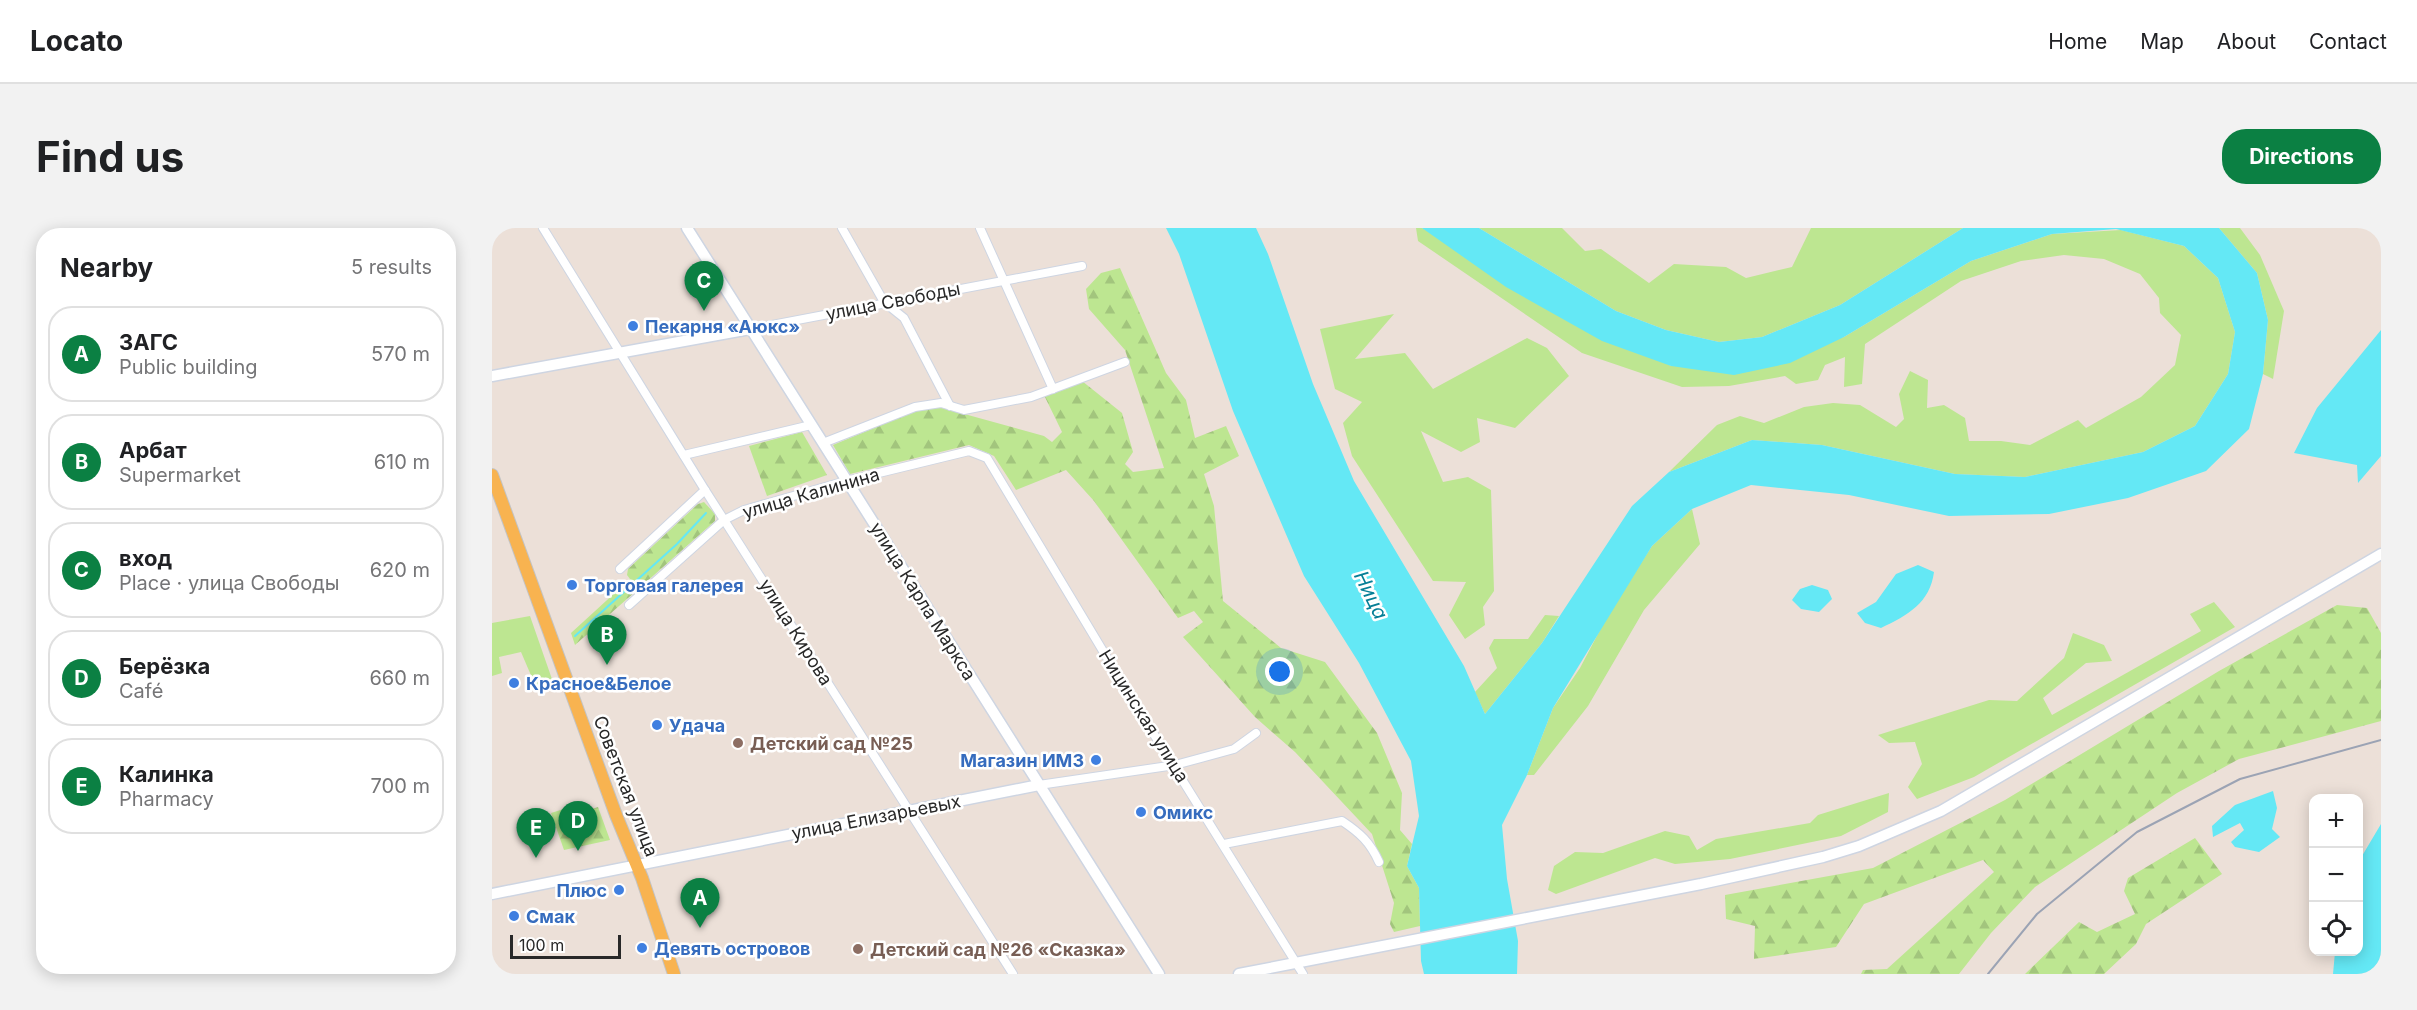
<!DOCTYPE html>
<meta charset="utf-8">
<style>
:root{--surface:#fff;--page:#f2f2f2;--text:#202124;--muted:#757577;--line:#e0e0e0;--accent:#0b8043}
body{margin:0;font-family:Inter,sans-serif;background:var(--page);color:var(--text)}
.controls{position:absolute;right:18px;bottom:18px;display:grid;overflow:hidden;border-radius:12px;box-shadow:0 3px 15px #0003}
.controls button{width:54px;height:54px;display:grid;place-items:center;padding:0;border:0;border-bottom:2px solid var(--line);background:var(--surface);color:var(--text);font:30px sans-serif}
.scale{position:absolute;left:18px;bottom:15px;width:111px;box-sizing:border-box;padding-left:6px;border:3px solid #282828;border-top:0;font-size:16px;line-height:21px;white-space:nowrap;color:#282828;-webkit-text-stroke:4px #fff;paint-order:stroke}
.you{position:absolute;left:788px;top:444px;width:21px;height:21px;margin:-15px;border:4px solid #fff;border-radius:50%;background:#1a73e8;box-shadow:0 0 0 9px #1a73e833}
.badge{display:grid;place-items:center;width:39px;height:39px;border-radius:50%;background:var(--accent);color:#fff;font-size:20px;font-weight:700}
.pin{position:absolute;translate:-50% -50px;filter:drop-shadow(0 2px 3px #0008)}
.pin::after{content:'';position:absolute;top:32px;width:21px;height:18px;background:inherit;clip-path:polygon(0 0,100% 0,50% 100%)}
.list{margin:0;padding:0;list-style:none}
h2{display:flex;justify-content:space-between;align-items:center;height:78px;margin:0;padding:0 24px;font-size:26px}
h2 small{font-size:20px;font-weight:400;color:var(--muted)}
.list li{display:grid;grid-template-columns:39px 1fr auto;gap:18px;align-items:center;box-sizing:border-box;height:96px;margin:0 12px 12px;padding:0 12px;border:2px solid var(--line);border-radius:24px}
.list b{display:block;font-size:22px;white-space:nowrap}
.list p{margin:0;font-size:20px;white-space:nowrap;color:var(--muted)}
.list em{font-size:20px;font-style:normal;color:var(--muted)}
.icon{flex:none;width:33px;height:33px;fill:none;stroke:currentColor;stroke-width:2;stroke-linecap:round;stroke-linejoin:round}
.map{position:relative;flex:none;width:1889px;height:746px;overflow:hidden;border-radius:24px}
header{display:flex;align-items:center;gap:36px;box-sizing:border-box;height:84px;padding:0 30px;background:var(--surface);border-bottom:2px solid var(--line)}
header strong{font-size:28px}
nav{display:flex;gap:33px;margin-inline-start:auto;font-size:21px}
.intro{display:flex;align-items:center;justify-content:space-between;box-sizing:border-box;height:144px;padding:0 36px}
h1{margin:0;font-size:42px}
.button{padding:15px 27px;border-radius:24px;background:var(--accent);color:#fff;font-size:21px;font-weight:700}
main{display:flex;gap:36px;padding:0 36px}
aside{flex:1;background:var(--surface);border-radius:24px;box-shadow:0 3px 15px #0003}
.map>svg:first-child{display:block}
.grass{fill:#bde691}
.forest{fill:url(#forest-firs)}
.water{fill:#64e8f5}
.lines{fill:none;stroke-linecap:round;stroke-linejoin:round}
.stream{stroke:#64e8f5;stroke-width:2}
.street-casing{stroke:#ced5e2;stroke-width:10}
.secondary-casing{stroke:#ced5e2;stroke-width:13}
.primary-casing{stroke:#c3c3c3;stroke-width:14}
.street{stroke:#fff;stroke-width:8}
.secondary{stroke:#fff;stroke-width:10}
.primary{stroke:#f8b350;stroke-width:12}
.rail{stroke:#9ba3b4;stroke-width:2}
.shop-dot{fill:#3f7fe0;stroke:#fff;stroke-width:2}
.education-dot{fill:#8d6e63;stroke:#fff;stroke-width:2}
.labels{text-anchor:middle;dominant-baseline:central;stroke-width:5;stroke-linejoin:round;paint-order:stroke}
.street-label{font-size:18px;fill:#282828;stroke:#fff}
.shop-label{font-size:18px;font-weight:bold;fill:#366cbe;stroke:#fff;text-anchor:start}
.education-label{font-size:18px;font-weight:bold;fill:#785e54;stroke:#fff;text-anchor:start}
.water-label{font-size:20px;font-style:italic;fill:#067f97;stroke:#fff}
</style>
<header>
<strong>Locato</strong>
<nav><a>Home</a><a>Map</a><a>About</a><a>Contact</a></nav>
</header>
<div class="intro"><h1>Find us</h1><a class="button">Directions</a></div>
<main>
<aside>
<h2>Nearby<small>5 results</small></h2>
<ul class="list">
<li><span class="badge">A</span><div><b>ЗАГС</b><p>Public building</p></div><em>570 m</em></li>
<li><span class="badge">B</span><div><b>Арбат</b><p>Supermarket</p></div><em>610 m</em></li>
<li><span class="badge">C</span><div><b>вход</b><p>Place · улица Свободы</p></div><em>620 m</em></li>
<li><span class="badge">D</span><div><b>Берёзка</b><p>Café</p></div><em>660 m</em></li>
<li><span class="badge">E</span><div><b>Калинка</b><p>Pharmacy</p></div><em>700 m</em></li>
</ul>
</aside>
<div class="map">
<svg width="1889" height="746" viewBox="0 0 1889 746">
<defs>
<pattern id="forest-firs" width="22" height="20" patternUnits="userSpaceOnUse" patternTransform="scale(1.5)"><rect width="22" height="20" fill="#bde691"/><path d="M5 1l3.5 6h-7zM16 11l3.5 6h-7z" fill="#a2c57d"/></pattern>
</defs>
<rect width="100%" height="100%" fill="#ece0d8"/>
<g class="grass">
<path d="M924 0H930L1179 138 1352 109 1479 33 1560 6 1629 2 1692 18 1726 50 1743 104 1736 146 1703 198 1651 224 1533 249 1463 246 1330 217 1260 212 1177 244 1225 197 1248 188 1272 195 1312 179 1341 175 1368 177 1404 199 1412 191 1407 166 1418 143 1436 152 1435 180 1452 177 1473 190 1477 213H1509L1538 217 1586 192 1594 200 1649 169 1683 137 1689 107 1668 85 1667 70 1648 46 1612 31 1572 27 1529 33 1469 53 1373 116 1370 156 1352 159 1353 129 1333 137 1326 152 1304 156 1293 148 1237 158 1190 159 1090 125 926 13Z"/>
<path d="M987 0H1070L1093 23 1109 21 1157 55 1182 36 1234 39 1254 50 1300 39 1319 0H1471L1348 77 1270 109 1227 114 1174 102 1124 83Z"/>
<path d="M1727 0H1748L1768 27 1792 83 1781 151 1771 146 1776 92 1765 45Z"/>
<path d="M902 86 863 131 913 125 941 161 1035 110 1055 120 1077 148 1023 200 985 190 988 214 969 224 929 203 951 254 976 249 999 262 1002 363 991 379 993 397 973 411 957 387 974 354 941 353 860 228 851 195 870 174 843 161 828 101Z"/>
<path d="M1200 281 1208 316 1152 382 1096 478 1042 547H1035L1061 480 1088 440 1117 385 1160 318Z"/>
<path d="M1722 374 1743 399 1482 549 1425 571 1416 559 1430 536 1423 514 1397 515 1386 507 1497 472 1525 473 1572 430 1581 405 1612 417 1620 433 1594 435 1551 470 1560 487 1709 403 1698 386Z"/>
<path d="M1053 387 1067 388 1050 415 993 486 983 464 1005 440 997 420 1002 411H1036Z"/>
<path d="M38 388 61 454 44 459 29 424 7 429 10 445 0 448V395Z"/>
<path d="M1397 565 1396 584 1349 608 1238 631 1183 636 1163 630 1064 666 1056 662 1062 638 1083 624 1111 625 1173 603 1197 608 1205 622 1224 611 1318 595 1326 587Z"/>
</g>
<g class="forest">
<path d="M628 40 674 145 694 172 703 210 734 198 747 228 712 246 722 278 731 373 789 420 833 434 885 505 910 565 908 602 920 616 915 638 927 660 928 698 902 704 898 696 902 675 880 606 803 524 763 489 691 409 711 394 702 383 686 390 602 273 574 242 524 262 502 228 477 217 358 246 341 217 425 182 447 179 552 208 560 214 570 204 552 167 590 153 630 185 641 224 633 236 641 244 672 240 633 122 597 81 594 61 609 45Z"/>
<path d="M310 204 335 247 275 268 257 218Z"/>
<path d="M212 274 223 286V293L83 417 79 405 138 351 135 347 136 341 206 276Z"/>
<path d="M1845 377 1875 380 1889 405V493L1747 531 1685 565 1543 659 1499 705 1467 746H1369L1371 742 1395 741 1502 644 1491 632 1372 676 1344 719 1262 731 1263 698 1234 691 1233 667 1381 640 1513 572 1727 443Z"/>
<path d="M78 579 82 587 106 579 118 612 72 622 59 585Z"/>
<path d="M1703 610 1730 646 1654 696 1644 716 1612 746H1533L1587 694 1605 704 1643 686 1632 663 1636 650Z"/>
</g>
<g class="water">
<path d="M674 0H764L776 26 821 156 862 253 972 438 993 486 1050 415 1140 278 1177 244 1260 212 1330 217 1463 246 1533 249 1651 224 1703 198 1736 146 1743 104 1726 50 1692 18 1624 1 1560 6 1479 33 1352 109 1298 135 1242 147 1179 138 1110 113 1014 59 930 0H987L1124 83 1174 102 1227 114 1270 109 1348 77 1471 0H1727L1765 45 1776 92 1771 146 1757 201 1714 243 1636 270 1557 286 1457 288 1357 267 1259 257 1200 281 1160 318 1061 480 1035 547 1010 597 1015 651 1026 713 1025 746H932L929 733 927 660 915 638 927 588 919 533 867 435 812 348 741 183 687 26Z"/>
<path d="M1889 102V228L1866 255 1865 237 1802 225 1825 180Z"/>
<path d="M1426 337 1442 344C1438 375 1416 387 1389 400L1373 395 1365 385 1384 374 1404 346Z"/>
<path d="M1320 357 1336 362 1340 371 1327 384 1309 381 1300 372 1308 361Z"/>
<path d="M1781 563 1785 580 1780 601 1788 609 1767 624 1743 619 1739 614 1752 602 1748 595 1721 609 1720 598 1743 577Z"/>
<path d="M1889 596V746H1841L1843 724H1866L1867 633Z"/>
</g>
<g class="lines">
<path class="stream" d="M83 408 185 316 214 285"/>
<defs>
<g id="street">
<path d="M51 0 213 262 521 746"/>
<path d="M350 0 392 74 412 90 458 178"/>
<path d="M488 0 561 161"/>
<path d="M258 101 590 38"/>
<path d="M331 215 423 179 449 175 472 182 539 169 633 134"/>
<path d="M192 227 319 197"/>
<path d="M128 341 213 262"/>
<path d="M137 377 232 292 252 282 354 253 477 223 495 230 635 463 811 746"/>
<path d="M547 557 683 537 742 521 764 505"/>
<path d="M732 616 850 593C868 605 878 614 887 634"/>
</g>
<g id="secondary">
<path d="M195 0 667 746"/>
<path d="M0 148 258 101"/>
<path d="M0 666 547 557"/>
<path d="M747 746 1209 656 1331 629 1367 618 1449 583 1889 326"/>
</g>
<path id="primary" d="M0 247 124 587 150 650 182 746"/>
</defs>
<use href="#street" class="street-casing"/>
<use href="#secondary" class="secondary-casing"/>
<use href="#primary" class="primary-casing"/>
<use href="#street" class="street"/>
<use href="#secondary" class="secondary"/>
<use href="#primary" class="primary"/>
<path class="rail" d="M1496 746 1545 686 1645 604 1748 551 1889 512"/>
</g>
<g class="shop-dot">
<circle cx="141" cy="98" r="6"/>
<circle cx="80" cy="357" r="6"/>
<circle cx="22" cy="455" r="6"/>
<circle cx="165" cy="497" r="6"/>
<circle cx="604" cy="532" r="6"/>
<circle cx="649" cy="584" r="6"/>
<circle cx="127" cy="662" r="6"/>
<circle cx="22" cy="688" r="6"/>
<circle cx="150" cy="720" r="6"/>
</g>
<g class="education-dot">
<circle cx="246" cy="515" r="6"/>
<circle cx="366" cy="721" r="6"/>
</g>
<g class="labels">
<g class="street-label">
<text transform="translate(401 73) rotate(-11)">улица Свободы</text>
<text transform="translate(319 265) rotate(-16)">улица Калинина</text>
<text transform="translate(431 373) rotate(58)">улица Карла Маркса</text>
<text transform="translate(304 404) rotate(58)">улица Кирова</text>
<text transform="translate(652 488) rotate(58)">Ницинская улица</text>
<text transform="translate(134 558) rotate(69)">Советская улица</text>
<text transform="translate(384 589) rotate(-11)">улица Елизарьевых</text>
</g>
<g class="shop-label">
<text x="153" y="98">Пекарня «Аюкс»</text>
<text x="92" y="357">Торговая галерея</text>
<text x="34" y="455">Красное&amp;Белое</text>
<text x="177" y="497">Удача</text>
<text x="592" y="532" text-anchor="end">Магазин ИМЗ</text>
<text x="661" y="584">Омикс</text>
<text x="115" y="662" text-anchor="end">Плюс</text>
<text x="34" y="688">Смак</text>
<text x="162" y="720">Девять островов</text>
</g>
<g class="education-label">
<text x="258" y="515">Детский сад №25</text>
<text x="378" y="721">Детский сад №26 «Сказка»</text>
</g>
<g class="water-label">
<text transform="translate(879 367) rotate(64)">Ница</text>
</g>
</g>
</svg>
<div class="controls">
<button>+</button>
<button>−</button>
<button><svg class="icon" aria-label="locate" viewBox="0 0 24 24"><circle cx="12" cy="12" r="6"/><path d="M12 2v4M12 18v4M2 12h4M18 12h4"/></svg></button>
</div>
<div class="scale">100 m</div>
<div class="you"></div>
<div class="pin badge" style="left:208px;top:700px">A</div>
<div class="pin badge" style="left:115px;top:437px">B</div>
<div class="pin badge" style="left:212px;top:83px">C</div>
<div class="pin badge" style="left:86px;top:623px">D</div>
<div class="pin badge" style="left:44px;top:630px">E</div>
</div>
</main>
